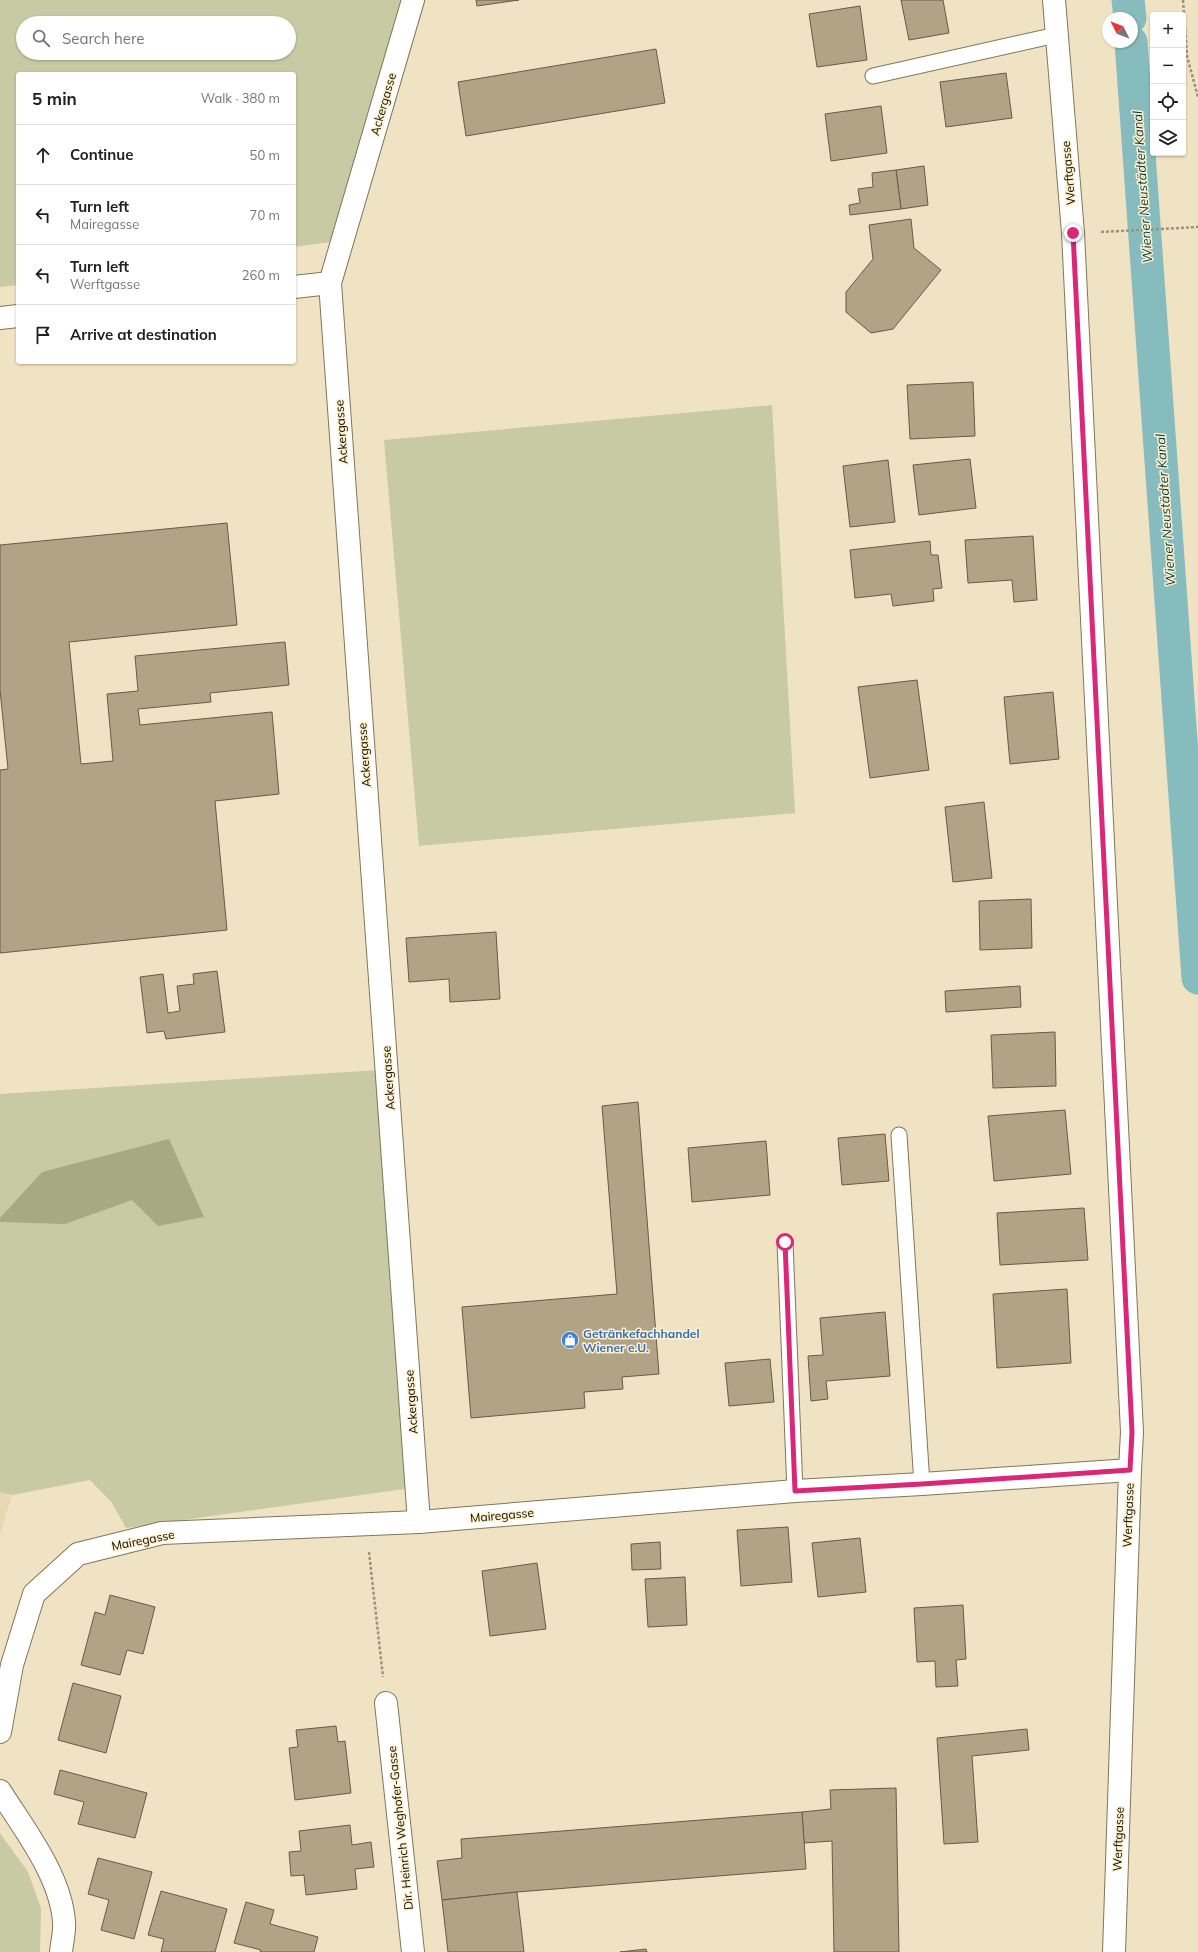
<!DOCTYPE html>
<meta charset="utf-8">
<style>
:root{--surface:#fff;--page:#f6f6f6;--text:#202124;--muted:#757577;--line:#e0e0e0}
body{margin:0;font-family:Mulish,sans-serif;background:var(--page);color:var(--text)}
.controls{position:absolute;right:12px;top:12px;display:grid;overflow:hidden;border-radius:4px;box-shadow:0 1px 3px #0004}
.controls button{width:36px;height:36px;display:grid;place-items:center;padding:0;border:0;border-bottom:1px solid var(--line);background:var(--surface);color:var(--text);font:20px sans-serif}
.compass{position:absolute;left:1102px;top:12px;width:36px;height:36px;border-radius:50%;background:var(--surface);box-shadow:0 1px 3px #0004;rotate:312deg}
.stop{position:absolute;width:12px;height:12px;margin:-9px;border:3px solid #db2777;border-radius:50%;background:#fff}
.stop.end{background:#db2777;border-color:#fff;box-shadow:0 1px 4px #0008}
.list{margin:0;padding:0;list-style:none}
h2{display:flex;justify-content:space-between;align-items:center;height:52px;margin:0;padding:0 16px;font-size:17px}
h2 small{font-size:13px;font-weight:400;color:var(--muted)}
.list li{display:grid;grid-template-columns:26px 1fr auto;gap:12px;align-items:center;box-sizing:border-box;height:60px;padding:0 16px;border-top:1px solid var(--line)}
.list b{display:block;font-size:15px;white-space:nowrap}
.list p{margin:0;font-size:13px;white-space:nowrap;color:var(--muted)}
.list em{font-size:13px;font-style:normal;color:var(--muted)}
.icon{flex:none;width:22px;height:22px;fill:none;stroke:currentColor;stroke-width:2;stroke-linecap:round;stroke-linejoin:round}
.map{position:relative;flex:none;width:1198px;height:1952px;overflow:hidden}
.search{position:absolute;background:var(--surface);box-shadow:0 1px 3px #0004;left:16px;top:16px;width:280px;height:44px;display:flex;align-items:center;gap:10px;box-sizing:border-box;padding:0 14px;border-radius:22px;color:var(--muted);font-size:15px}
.panel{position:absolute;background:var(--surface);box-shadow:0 1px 3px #0004;left:16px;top:72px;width:280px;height:292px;border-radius:4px}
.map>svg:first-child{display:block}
.built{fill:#e8d8b1}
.green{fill:#c7caa3;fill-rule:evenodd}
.forest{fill:#a6a981}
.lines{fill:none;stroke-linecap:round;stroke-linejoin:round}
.canal{stroke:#87bcbe;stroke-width:33}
.building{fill:#b0a485;stroke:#675c3f}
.lane-casing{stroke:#827659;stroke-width:17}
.street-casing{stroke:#827659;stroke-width:24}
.path{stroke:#9c927b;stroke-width:2.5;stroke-dasharray:3 2;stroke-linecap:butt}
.lane{stroke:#fff;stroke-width:15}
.street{stroke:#fff;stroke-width:22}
.route{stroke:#db2777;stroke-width:5}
.labels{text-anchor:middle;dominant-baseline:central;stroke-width:3;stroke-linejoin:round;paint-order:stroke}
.street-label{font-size:12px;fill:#0f0b02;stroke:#fef1d0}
.shop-label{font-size:12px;font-weight:bold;fill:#366cbe;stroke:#fef1d0;text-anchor:start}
.water-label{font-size:13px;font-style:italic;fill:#03383a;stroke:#fef1d0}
</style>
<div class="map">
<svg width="1198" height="1952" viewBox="0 0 1198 1952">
<rect width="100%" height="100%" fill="#f0e3c3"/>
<path class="built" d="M0 1492 12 1495 0 1536Z"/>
<g class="green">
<path d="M0 0H410L345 240 294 247V74H18V285L0 287ZM23 23H289V53H23Z"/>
<path d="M772 405 795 813 419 846 384 440Z"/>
<path d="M379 1070 419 1487 126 1528 112 1503 90 1480 12 1495 0 1492V1094Z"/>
<path d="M0 1833 28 1872 41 1908 40 1952H0Z"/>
</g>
<path class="forest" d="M169 1139 204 1217 158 1226 132 1200 65 1224 0 1222V1218L42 1172Z"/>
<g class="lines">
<g class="canal">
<path d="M1128 0 1130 18"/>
<path d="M1131 42 1198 978"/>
</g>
</g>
<g class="building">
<path d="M476 0H519L477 6Z"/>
<path d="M901 0H943L949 33 909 40Z"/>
<path d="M860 6 867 60 817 67 809 14Z"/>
<path d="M656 49 665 103 466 136 458 82Z"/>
<path d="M1006 73 1012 118 946 127 940 82Z"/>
<path d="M881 106 887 153 831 161 825 114Z"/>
<path d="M924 166 928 205 901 209 896 170Z"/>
<path d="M896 170 901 209 850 215 849 205 860 203 858 189 873 187 872 173Z"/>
<path d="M911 219 914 248 941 270 893 329 871 333 846 312V292L873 259 869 225Z"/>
<path d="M973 382 975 436 910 439 907 385Z"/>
<path d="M970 459 976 508 919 515 913 465Z"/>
<path d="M888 460 895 522 850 527 843 466Z"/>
<path d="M227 523 237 625 69 642 81 764 113 761 107 694 138 691 135 656 285 642 289 685 210 693 211 702 138 709 140 725 272 712 279 794 215 801 227 930 0 953V770L8 769 0 690V545Z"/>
<path d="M1033 536 1037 600 1014 602 1012 580 968 583 965 540Z"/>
<path d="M930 541 931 555H938L942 588 933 589 934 601 893 606 891 594 855 598 850 550Z"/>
<path d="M917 680 929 770 870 778 858 687Z"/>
<path d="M1053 692 1059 759 1010 764 1004 697Z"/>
<path d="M984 802 992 878 953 882 945 807Z"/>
<path d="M1031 899 1032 948 980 950 979 901Z"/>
<path d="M496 932 500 999 450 1002 449 979 409 982 406 938Z"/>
<path d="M217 971 225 1032 166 1039 164 1031 147 1033 140 977 163 974 168 1013 180 1011 177 986 194 984 193 974Z"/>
<path d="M1020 986 1021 1007 946 1012 945 991Z"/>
<path d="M1055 1032 1056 1086 993 1088 991 1035Z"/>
<path d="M638 1102 659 1374 622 1377 623 1389 584 1392 585 1408 471 1418 462 1307 617 1294 602 1106Z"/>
<path d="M1065 1110 1071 1174 994 1181 988 1116Z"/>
<path d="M885 1134 889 1181 842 1185 838 1138Z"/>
<path d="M766 1141 770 1195 692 1202 688 1148Z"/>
<path d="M1084 1208 1088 1260 1000 1265 997 1213Z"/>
<path d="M1067 1289 1071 1363 997 1368 993 1294Z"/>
<path d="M885 1312 890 1376 826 1381 828 1399 811 1401 808 1356 823 1355 820 1318Z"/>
<path d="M770 1359 774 1402 729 1406 725 1363Z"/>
<path d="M788 1527 792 1582 741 1586 737 1530Z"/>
<path d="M860 1538 866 1592 818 1597 812 1543Z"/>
<path d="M660 1542 661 1569 632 1570 631 1544Z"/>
<path d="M537 1563 546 1629 490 1636 482 1571Z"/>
<path d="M685 1577 687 1625 648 1627 645 1579Z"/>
<path d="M110 1595 155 1607 143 1654 127 1650 120 1675 81 1665 95 1612 105 1615Z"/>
<path d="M963 1605 966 1659 956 1660 958 1686 936 1687 935 1661 917 1662 914 1608Z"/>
<path d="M73 1683 121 1696 106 1753 58 1740Z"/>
<path d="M336 1726 338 1742 345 1741 351 1793 295 1800 289 1748 298 1747 296 1730Z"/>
<path d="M1027 1729 1029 1750 972 1756 978 1842 944 1844 937 1738Z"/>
<path d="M60 1770 147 1793 135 1838 78 1824 84 1802 54 1794Z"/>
<path d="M896 1788 899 1952H834L832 1841 804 1843 802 1812 831 1809 830 1790Z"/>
<path d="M802 1812 806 1869 517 1892 442 1900 437 1861 462 1858 461 1839Z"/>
<path d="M350 1825 352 1845 371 1842 374 1867 355 1869 357 1889 306 1895 304 1875 291 1876 289 1852 301 1851 299 1831Z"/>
<path d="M98 1858 152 1872 134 1939 101 1930 109 1900 88 1894Z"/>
<path d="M161 1891 227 1909 215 1952H161L164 1939 148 1935Z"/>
<path d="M517 1892 524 1952H448L442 1900Z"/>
<path d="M246 1902 274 1910 270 1924 318 1937 314 1952H260L261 1950 234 1943Z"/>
<path d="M646 1949 647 1952H620Z"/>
</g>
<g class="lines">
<defs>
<g id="lane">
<path d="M873 76 1056 35"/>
<path d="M899 1135 922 1484"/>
<path d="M785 1242 795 1491"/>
</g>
<g id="street">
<path d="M413 0 330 283 419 1522"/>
<path d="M1054 0 1073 233 1132 1432 1130 1470 1114 1952"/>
<path d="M294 287 330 283"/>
<path d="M0 318 18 316"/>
<path d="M386 1703 413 1952"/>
<path d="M0 1732 12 1665 34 1594 78 1554 162 1533 419 1522 795 1491 922 1484 1130 1470"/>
<path d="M0 1791C24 1829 61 1876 64 1922 65 1931 62 1942 61 1952"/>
</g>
</defs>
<use href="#lane" class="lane-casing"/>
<use href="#street" class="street-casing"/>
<g class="path">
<path d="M1183 0 1187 56 1198 97"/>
<path d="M1101 232 1198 227"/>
<path d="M369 1552 383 1677"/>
</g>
<use href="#lane" class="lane"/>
<use href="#street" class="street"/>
</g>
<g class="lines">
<path class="route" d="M785 1242 795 1491 922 1484 1130 1470 1132 1432 1073 233"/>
</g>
<defs>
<symbol id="shop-disc" viewBox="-11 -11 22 22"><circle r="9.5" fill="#3f7fe0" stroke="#fef1d0"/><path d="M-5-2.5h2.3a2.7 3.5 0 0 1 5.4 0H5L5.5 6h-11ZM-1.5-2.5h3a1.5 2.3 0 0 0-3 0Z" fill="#fff"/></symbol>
</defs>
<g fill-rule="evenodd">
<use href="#shop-disc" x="560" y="1330" width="20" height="20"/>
</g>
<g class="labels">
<g class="street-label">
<text transform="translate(383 104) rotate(-74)">Ackergasse</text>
<text transform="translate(1068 173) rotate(-95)">Werftgasse</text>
<text transform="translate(341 432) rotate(-94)">Ackergasse</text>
<text transform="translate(364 755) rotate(-94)">Ackergasse</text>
<text transform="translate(388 1078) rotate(-94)">Ackergasse</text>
<text transform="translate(411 1402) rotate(-94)">Ackergasse</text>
<text transform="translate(502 1515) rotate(-5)">Mairegasse</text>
<text transform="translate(1128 1515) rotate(-88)">Werftgasse</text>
<text transform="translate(143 1540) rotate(-11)">Mairegasse</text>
<text transform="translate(400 1828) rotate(-96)">Dir. Heinrich Weghofer-Gasse</text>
<text transform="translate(1118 1839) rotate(-88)">Werftgasse</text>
</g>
<g class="shop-label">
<text x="583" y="1333">Getränkefachhandel<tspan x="583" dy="14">Wiener e.U.</tspan></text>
</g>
<g class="water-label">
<text transform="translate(1142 187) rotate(-94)">Wiener Neustädter Kanal</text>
<text transform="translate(1165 510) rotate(-94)">Wiener Neustädter Kanal</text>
</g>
</g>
</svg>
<div class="controls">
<button>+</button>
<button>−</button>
<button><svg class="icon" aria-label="locate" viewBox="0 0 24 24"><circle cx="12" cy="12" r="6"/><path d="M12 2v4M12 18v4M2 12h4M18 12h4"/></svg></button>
<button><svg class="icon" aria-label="layers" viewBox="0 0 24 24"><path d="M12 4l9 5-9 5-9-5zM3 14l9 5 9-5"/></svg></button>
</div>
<svg class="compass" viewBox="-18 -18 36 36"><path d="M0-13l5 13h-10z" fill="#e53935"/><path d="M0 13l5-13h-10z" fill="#757577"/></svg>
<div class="stop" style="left:785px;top:1242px"></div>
<div class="stop end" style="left:1073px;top:233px"></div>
<div class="search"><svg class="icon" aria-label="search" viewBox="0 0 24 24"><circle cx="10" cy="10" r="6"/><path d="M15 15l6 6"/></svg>Search here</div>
<section class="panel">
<h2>5 min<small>Walk · 380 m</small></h2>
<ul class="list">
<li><svg class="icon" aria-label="ahead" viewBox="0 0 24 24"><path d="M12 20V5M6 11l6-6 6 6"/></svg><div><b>Continue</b></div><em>50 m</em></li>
<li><svg class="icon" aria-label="left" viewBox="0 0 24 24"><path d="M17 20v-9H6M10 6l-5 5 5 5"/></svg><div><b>Turn left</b><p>Mairegasse</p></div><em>70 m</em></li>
<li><svg class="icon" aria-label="left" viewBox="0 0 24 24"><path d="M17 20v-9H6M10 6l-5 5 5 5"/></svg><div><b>Turn left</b><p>Werftgasse</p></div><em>260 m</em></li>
<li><svg class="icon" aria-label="arrive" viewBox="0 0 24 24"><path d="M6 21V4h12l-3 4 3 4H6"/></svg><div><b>Arrive at destination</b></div></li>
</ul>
</section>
</div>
